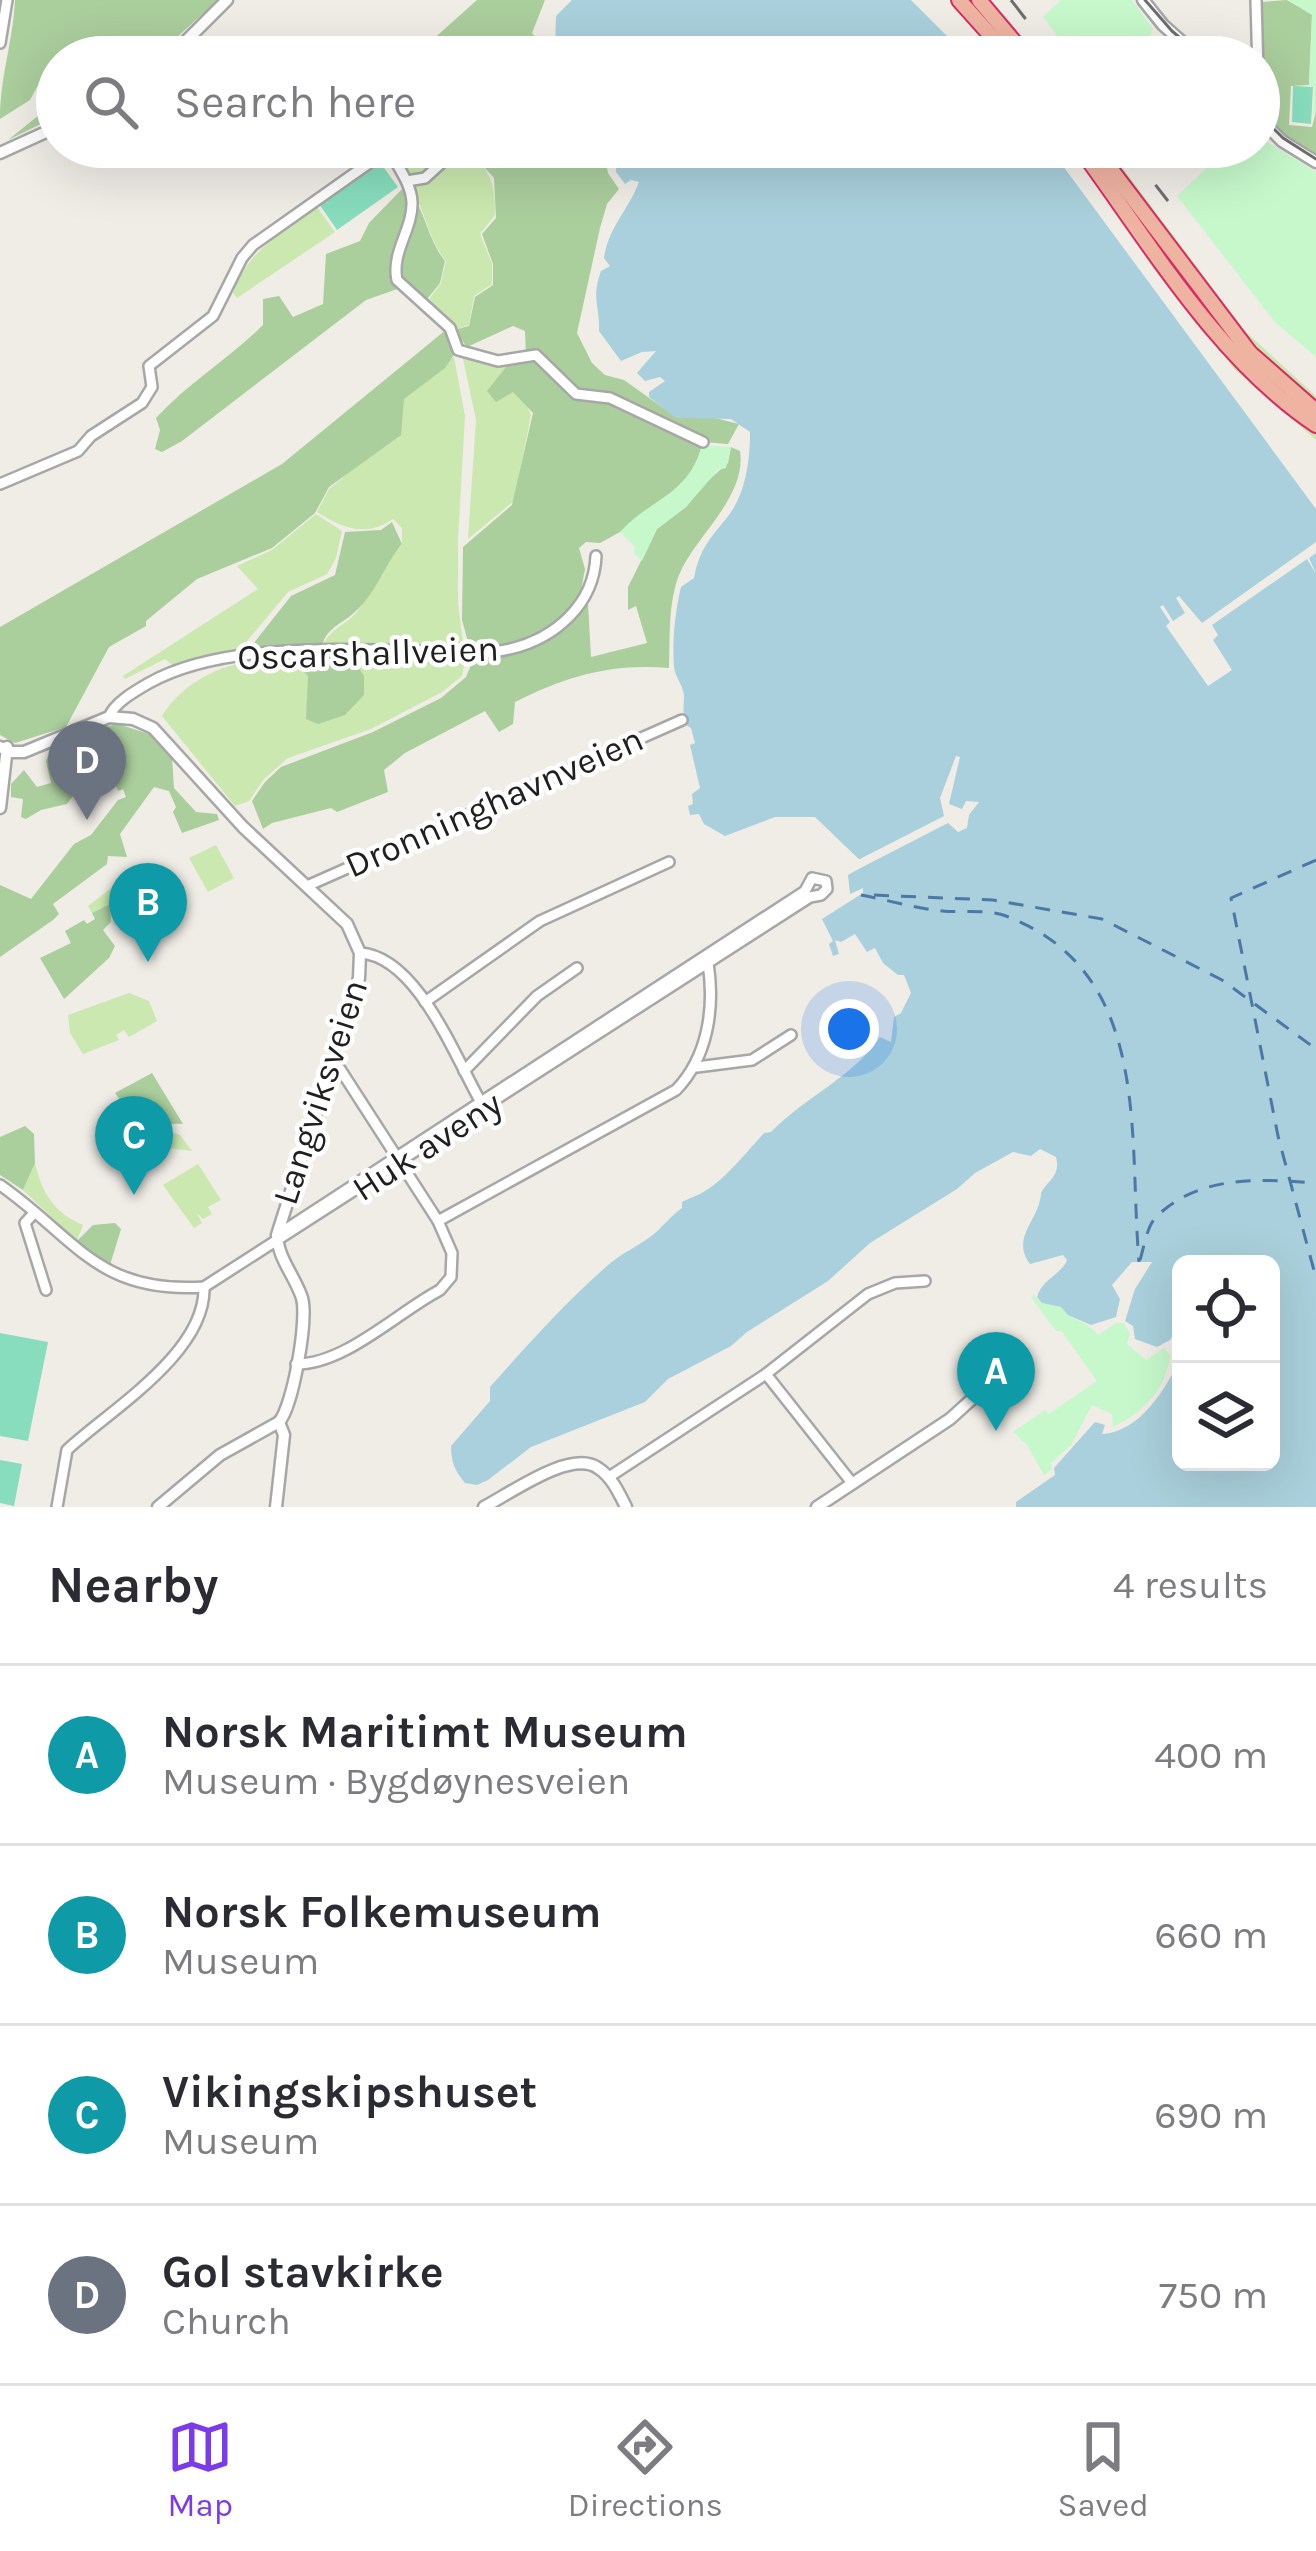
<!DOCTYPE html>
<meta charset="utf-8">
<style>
:root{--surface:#fff;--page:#f7f7f7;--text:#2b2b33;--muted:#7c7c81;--line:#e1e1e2;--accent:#7c3aed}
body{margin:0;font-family:Karla,sans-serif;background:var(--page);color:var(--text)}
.controls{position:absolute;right:36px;bottom:36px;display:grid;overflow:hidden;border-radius:18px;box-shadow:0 12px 48px #0002}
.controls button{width:108px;height:108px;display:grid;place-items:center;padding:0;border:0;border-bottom:3px solid var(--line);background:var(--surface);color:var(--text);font:60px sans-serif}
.you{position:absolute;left:849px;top:1029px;width:42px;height:42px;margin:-30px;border:9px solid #fff;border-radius:50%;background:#1a73e8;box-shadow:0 0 0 18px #1a73e833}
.badge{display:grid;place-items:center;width:78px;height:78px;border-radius:50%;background:var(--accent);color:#fff;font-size:39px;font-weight:700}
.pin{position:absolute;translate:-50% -99px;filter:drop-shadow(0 3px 6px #0008)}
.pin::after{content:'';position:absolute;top:63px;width:42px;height:36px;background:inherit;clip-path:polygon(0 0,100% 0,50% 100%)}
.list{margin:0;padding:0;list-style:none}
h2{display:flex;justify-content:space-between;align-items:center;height:156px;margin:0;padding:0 48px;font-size:51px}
h2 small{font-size:39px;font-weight:400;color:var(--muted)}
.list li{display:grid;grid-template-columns:78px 1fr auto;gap:36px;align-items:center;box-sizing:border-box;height:180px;padding:0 48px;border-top:3px solid var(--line)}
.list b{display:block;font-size:45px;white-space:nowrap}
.list p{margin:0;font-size:39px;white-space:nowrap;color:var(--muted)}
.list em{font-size:39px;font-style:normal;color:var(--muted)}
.icon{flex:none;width:66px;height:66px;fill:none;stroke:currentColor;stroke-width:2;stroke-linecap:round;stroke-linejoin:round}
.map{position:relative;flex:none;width:1316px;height:1507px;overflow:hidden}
.search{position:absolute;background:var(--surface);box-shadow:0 12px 48px #0002;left:36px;right:36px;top:36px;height:132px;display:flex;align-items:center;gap:30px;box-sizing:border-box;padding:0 42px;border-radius:66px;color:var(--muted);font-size:45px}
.sheet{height:876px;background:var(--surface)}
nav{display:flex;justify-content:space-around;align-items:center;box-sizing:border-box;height:168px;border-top:3px solid var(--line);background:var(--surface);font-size:33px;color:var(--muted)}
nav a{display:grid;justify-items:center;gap:6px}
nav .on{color:var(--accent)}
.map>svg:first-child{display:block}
.grass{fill:#cae8af}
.forest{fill:#abce9d}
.park{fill:#c6f8cb}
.pitch{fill:#87ddbd}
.water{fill:#a9d0dc}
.pier{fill:#f0ede7}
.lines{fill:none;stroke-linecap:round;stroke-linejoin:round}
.ferry{stroke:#4b78a6;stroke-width:3;stroke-dasharray:15 12;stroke-linecap:butt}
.minor-casing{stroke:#a7a7a7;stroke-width:14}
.tertiary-casing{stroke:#a7a7a7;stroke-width:15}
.trunk-casing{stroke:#d62c64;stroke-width:18}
.minor{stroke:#fff;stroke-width:9}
.tertiary{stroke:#fff;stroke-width:10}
.trunk{stroke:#efb3a2;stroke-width:14}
.tram{stroke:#6e6e6e;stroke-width:3}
.rail{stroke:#6e6e6e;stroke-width:3;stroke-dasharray:24 24;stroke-linecap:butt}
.labels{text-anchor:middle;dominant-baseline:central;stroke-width:9;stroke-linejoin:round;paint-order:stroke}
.street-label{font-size:36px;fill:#202020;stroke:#fff}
</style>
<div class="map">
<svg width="1316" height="1507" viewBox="0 0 1316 1507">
<rect width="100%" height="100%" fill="#f0ede7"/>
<g class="grass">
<path d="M394 147H454L421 176 407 177Z"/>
<path d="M463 147C490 169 495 180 495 215L480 234 492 264V284L474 296 469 325 454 330 427 302 441 283 446 261C427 237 425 211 411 185 434 179 447 165 463 147Z"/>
<path d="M1068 147 1225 353 1263 393 1316 434V440L1234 369Z"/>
<path d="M1102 147H1107L1245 331 1316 396V402L1258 353Z"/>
<path d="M317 207 335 232 237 298 233 293C248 250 282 232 317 207Z"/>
<path d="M462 354 511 366 531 415 514 501 468 539 476 420Z"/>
<path d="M454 357 465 416 458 539V604L464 649H320C333 624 346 627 359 609 374 587 384 564 402 545V528L393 519C366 538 342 528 317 512L329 489 395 434 403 398Z"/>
<path d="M316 514 342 531 336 558 327 574 288 592 237 653 176 668 165 659 125 679 123 676 258 589 237 566 272 550Z"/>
<path d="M349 652 466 655 462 676 442 692 371 729 288 758 264 779 249 801 235 806 162 716C189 671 263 642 309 676L306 718Z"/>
<path d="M216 845 234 878 208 892 189 858Z"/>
<path d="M135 876 146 890 114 924 110 904 92 913 88 906 118 883 117 880Z"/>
<path d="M129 993 149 1001 157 1021 129 1037 124 1030 116 1035 119 1040 83 1054 70 1033 68 1015Z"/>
<path d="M166 1130 180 1135 192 1151 146 1145 149 1136Z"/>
<path d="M35 1163C42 1193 54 1213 83 1225L77 1241 23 1190Z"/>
<path d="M198 1164 221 1200 208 1207 212 1214 203 1219 197 1213 202 1223 194 1228 163 1185Z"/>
</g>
<g class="forest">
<path d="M15 0H218L155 57H57V67H48L30 100 0 119C0 76 13 42 15 0Z"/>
<path d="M477 0H545L532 33 552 57H390L405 48 421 50Z"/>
<path d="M1287 0 1312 14 1309 85 1291 86 1289 125 1312 127 1316 111V159L1282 138 1262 119 1261 2Z"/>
<path d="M57 86V116L8 140 39 115Z"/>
<path d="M466 147H604L608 173 619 189 607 204 600 228 577 333 592 363 605 375 624 380 676 417 707 416 739 424 728 444 703 442 696 467 684 485 620 532 600 543 586 542 579 548 585 569 580 596 588 604 591 657 647 643 636 606 628 610V587L657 529 686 507 703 485 728 463 731 447 740 451C747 497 695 536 679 575 668 603 670 638 669 668 612 663 566 676 515 702L513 724 499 732 485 711 405 753 384 770 388 792 337 812 331 808 272 823 263 829 252 801 265 782 281 767 373 732 441 698 466 677 473 660 462 620 463 547 512 505 533 413 513 392 496 402 487 391 506 367 526 357 525 331 513 326 467 347 454 330 469 326 475 297 493 285V264L482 234 496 218 494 178Z"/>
<path d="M403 188 408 189C426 212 427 238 445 261L440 283 424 303 406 286 366 300 182 441 162 452 155 449 160 430 156 418C189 382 229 359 263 325V299L279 296 293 317 323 304 326 254 360 241 369 223Z"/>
<path d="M447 329 456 352 445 368 404 399 401 435 329 487 315 513 272 548 197 579 146 621V626L109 647 66 727 15 743 0 735V627L282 464Z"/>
<path d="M392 522 402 544C384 565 377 592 356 611 339 627 322 628 321 655L349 652 364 676V695L345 715 318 724 306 719 308 676 292 661 249 649 291 596 335 575 345 532 381 530Z"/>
<path d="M118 724 152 735 172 757 174 788 196 812 217 814 219 820 182 833 173 812 176 807 169 791 154 787 120 834 127 857 108 856 107 864 53 904 59 914 53 920 0 957V885L31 899 74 844 91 835 118 800 126 797 123 789 118 791 111 772 114 765 107 760 99 761 67 804 41 810 26 819 21 817 23 799 11 797V784L24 770 37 787 51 783 46 761 51 749 66 741 76 746 84 743 86 731Z"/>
<path d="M110 904 111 922 103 930 115 946 109 958 64 999 40 958 71 943 65 931 84 920 87 924 95 919 92 913Z"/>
<path d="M152 1073 183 1124C165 1122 152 1131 135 1128L137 1122 115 1093Z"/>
<path d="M25 1126 34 1134 35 1163 23 1190 0 1175V1137Z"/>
<path d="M115 1223 121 1229 110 1265 77 1241 93 1225Z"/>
</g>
<g class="park">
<path d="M1061 0H1132L1153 29 1138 57H1074L1043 17Z"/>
<path d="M1287 0H1316V111L1313 114 1314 87 1309 85 1312 15Z"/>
<path d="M1259 137 1316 172V357L1275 322 1177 196 1229 147H1259Z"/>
<path d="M702 445 731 447 726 468 718 470 686 507 657 529 642 561 634 553 635 547 620 532C652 497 688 496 702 445Z"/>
<path d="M1034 1295 1042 1303 1061 1307C1071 1321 1088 1321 1098 1335L1116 1323H1124L1130 1334 1127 1344 1146 1360 1164 1348 1170 1356C1166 1390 1142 1413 1113 1427L1112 1414 1092 1405 1071 1445 1051 1463 1052 1469 1044 1475 1027 1445 1013 1432 1045 1410 1049 1414 1097 1381 1062 1332 1055 1330 1031 1297Z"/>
</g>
<g class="pitch">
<path d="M1293 86 1313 87 1311 124 1292 122Z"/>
<path d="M379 161 398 187 337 230 319 204Z"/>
<path d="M0 1333 48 1342 28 1441 0 1436Z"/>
<path d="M0 1460 22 1464 14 1506 0 1503Z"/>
</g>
<g class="water">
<path d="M572 0H911L968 57H565L563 48 555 47 556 16Z"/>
<path d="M616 147H1049L1316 509V1507H1016V1502L1055 1475 1054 1468 1095 1422 1105 1425 1102 1434C1140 1432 1167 1388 1181 1356V1462H1271V1264H1181V1342L1179 1334 1174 1333 1170 1340 1157 1347 1135 1339 1133 1326 1125 1321 1135 1289 1152 1262H1132L1112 1285 1120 1299 1116 1317 1091 1325 1068 1315 1061 1307 1042 1303 1037 1297C1042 1279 1062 1274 1067 1260L1063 1255 1030 1264C1010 1237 1040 1220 1041 1193 1048 1180 1061 1176 1056 1157L1040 1149 1031 1156 1013 1152 975 1173 957 1189 870 1243 828 1281 747 1332 731 1346 668 1379 645 1402 531 1447 488 1480 477 1485 465 1483C455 1471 451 1462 451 1446L490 1401V1387C529 1343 564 1304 607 1266 621 1253 639 1246 654 1234 664 1225 671 1216 682 1208V1202C687 1199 694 1197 700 1194 723 1182 744 1155 764 1133L771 1132C806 1096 852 1078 880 1037L891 1042 894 1017 901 1013 911 993 904 975H898L883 963 875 948 867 952 855 934 841 942 835 940 839 954 833 956 829 944 833 941 822 919 863 893V888L850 894 848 875 865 865 815 817H775L725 836 704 824 699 814 690 815 688 806 693 804 692 794 700 788 690 745 695 743 691 728 686 725C682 713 684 707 684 695 683 685 675 677 674 667 672 641 675 613 681 587L694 578C700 547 711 538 729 515 746 492 750 460 750 432L731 419 676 418 649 397V392L665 381 660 377 645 381 637 373 656 351 642 352 621 361 599 331C600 305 591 299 601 271L610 266 604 258C608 228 629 209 639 182L631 180 625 184 616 172Z"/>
</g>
<g class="pier">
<path d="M1316 542V553L1309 558 1316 574 1307 559 1212 625 1218 635 1213 640 1232 670 1208 686 1166 626 1170 622 1160 607 1163 605 1173 621 1185 613 1176 598 1179 596 1202 623Z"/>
<path d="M956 756 960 757 949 804 962 809 966 801 979 802 969 815 967 828 958 832 948 823 845 876 843 871 856 861 944 816 940 798Z"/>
</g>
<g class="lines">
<g class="ferry">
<path d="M1316 860 1231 898 1278 1136 1316 1278"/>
<path d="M861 895C887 900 915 908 942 911 962 913 988 909 1006 916 1153 972 1128 1134 1139 1262"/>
<path d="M874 895 993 900 1102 919 1222 980 1316 1049"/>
<path d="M1140 1260C1144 1247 1147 1226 1156 1217 1200 1174 1261 1179 1316 1183"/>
</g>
<defs>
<g id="minor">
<path d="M1256 0 1259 108"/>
<path d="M188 39 237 57"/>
<path d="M0 43 7 0"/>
<path d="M388 147C396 165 411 182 412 202 413 229 391 252 397 280L450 328 458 350 498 361 536 355 576 394 610 398 703 442"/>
<path d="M407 181 425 178 459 147"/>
<path d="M0 484 78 451 91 436 142 403 152 387 149 366 213 316 242 258 253 245 389 149"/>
<path d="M109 717C114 703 135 691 149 683 220 643 338 649 419 651 448 652 481 656 510 649 556 638 594 604 596 556"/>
<path d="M307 886 682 720"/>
<path d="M360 953C418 956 457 1062 483 1106"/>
<path d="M425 1002 540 921 669 862"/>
<path d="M697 1067 752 1060 791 1035"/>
<path d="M464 1071 537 996 577 968"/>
<path d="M0 1185C76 1238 97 1294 204 1287L810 897 821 895 827 889 826 881 812 878 805 891 277 1235"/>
<path d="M34 1213 25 1223 46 1290"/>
<path d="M438 1221 676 1090C708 1057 715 1008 708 963"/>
<path d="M296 1364C344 1365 398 1312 440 1290L451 1277 452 1253 438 1221 340 1069 331 1063"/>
<path d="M766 1374 852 1483"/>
<path d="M982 1390 1000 1378"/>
<path d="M609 1477 766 1374 868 1294 895 1283 925 1281"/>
<path d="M57 1507 67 1450C110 1410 206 1353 204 1287"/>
</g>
<g id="tertiary">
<path d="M1143 0 1163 25 1199 57"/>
<path d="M170 57 227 0"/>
<path d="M1259 118 1282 141 1316 162"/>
<path d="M0 153 57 127"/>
<path d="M0 747 11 752H24L109 717 133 719 153 728 243 827 347 924 360 953 359 978 277 1235C278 1259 295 1276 302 1298 308 1320 293 1406 279 1422L284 1435 276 1507"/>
<path d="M0 808 7 747"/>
<path d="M158 1507 220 1455 279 1422"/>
<path d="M484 1507C511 1493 571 1449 598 1468 612 1477 619 1493 626 1507"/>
<path d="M817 1507 950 1419 982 1390"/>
</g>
<g id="trunk">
<path d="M959 0 1010 57"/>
<path d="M979 0 1027 57"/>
<path d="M1079 147C1149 242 1217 359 1316 425"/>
<path d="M1094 147 1250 353 1316 411"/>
</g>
</defs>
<use href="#minor" class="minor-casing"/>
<use href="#tertiary" class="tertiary-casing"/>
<use href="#trunk" class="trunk-casing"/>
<use href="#minor" class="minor"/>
<use href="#tertiary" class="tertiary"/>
<use href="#trunk" class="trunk"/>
<g class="tram">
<path d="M1145 0 1172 31 1202 57"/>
<path d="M1259 114 1283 138 1316 159"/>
</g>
<g class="rail">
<path d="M1011 0 1055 57"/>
<path d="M1126 147 1168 201"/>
</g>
</g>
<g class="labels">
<g class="street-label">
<text transform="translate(368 653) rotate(-2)">Oscarshallveien</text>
<text transform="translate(494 802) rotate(-24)">Dronninghavnveien</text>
<text transform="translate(320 1092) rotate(-72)">Langviksveien</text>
<text transform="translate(427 1146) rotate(-33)">Huk aveny</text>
</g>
</g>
</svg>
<div class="controls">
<button><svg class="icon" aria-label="locate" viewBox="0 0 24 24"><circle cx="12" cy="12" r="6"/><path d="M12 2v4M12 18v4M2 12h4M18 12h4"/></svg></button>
<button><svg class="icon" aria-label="layers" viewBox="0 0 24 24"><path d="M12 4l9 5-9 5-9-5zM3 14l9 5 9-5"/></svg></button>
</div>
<div class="you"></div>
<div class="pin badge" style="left:996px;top:1431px;background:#0f9aa8">A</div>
<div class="pin badge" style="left:148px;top:962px;background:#0f9aa8">B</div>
<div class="pin badge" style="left:134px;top:1195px;background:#0f9aa8">C</div>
<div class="pin badge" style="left:87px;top:820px;background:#6b7280">D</div>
<div class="search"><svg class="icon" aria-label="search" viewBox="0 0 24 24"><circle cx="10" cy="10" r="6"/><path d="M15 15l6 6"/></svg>Search here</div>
</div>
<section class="sheet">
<h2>Nearby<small>4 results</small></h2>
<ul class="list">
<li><span class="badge" style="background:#0f9aa8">A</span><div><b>Norsk Maritimt Museum</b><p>Museum · Bygdøynesveien</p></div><em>400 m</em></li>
<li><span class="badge" style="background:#0f9aa8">B</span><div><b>Norsk Folkemuseum</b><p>Museum</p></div><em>660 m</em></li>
<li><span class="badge" style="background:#0f9aa8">C</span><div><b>Vikingskipshuset</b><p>Museum</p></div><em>690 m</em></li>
<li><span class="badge" style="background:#6b7280">D</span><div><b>Gol stavkirke</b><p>Church</p></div><em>750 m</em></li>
</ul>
</section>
<nav>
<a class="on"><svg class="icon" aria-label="map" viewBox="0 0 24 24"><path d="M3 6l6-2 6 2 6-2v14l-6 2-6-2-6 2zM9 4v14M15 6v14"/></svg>Map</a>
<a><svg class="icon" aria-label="directions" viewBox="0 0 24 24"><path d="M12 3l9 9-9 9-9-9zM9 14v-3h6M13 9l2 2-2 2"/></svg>Directions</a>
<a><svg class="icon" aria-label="saved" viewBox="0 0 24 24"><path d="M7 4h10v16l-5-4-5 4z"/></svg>Saved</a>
</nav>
